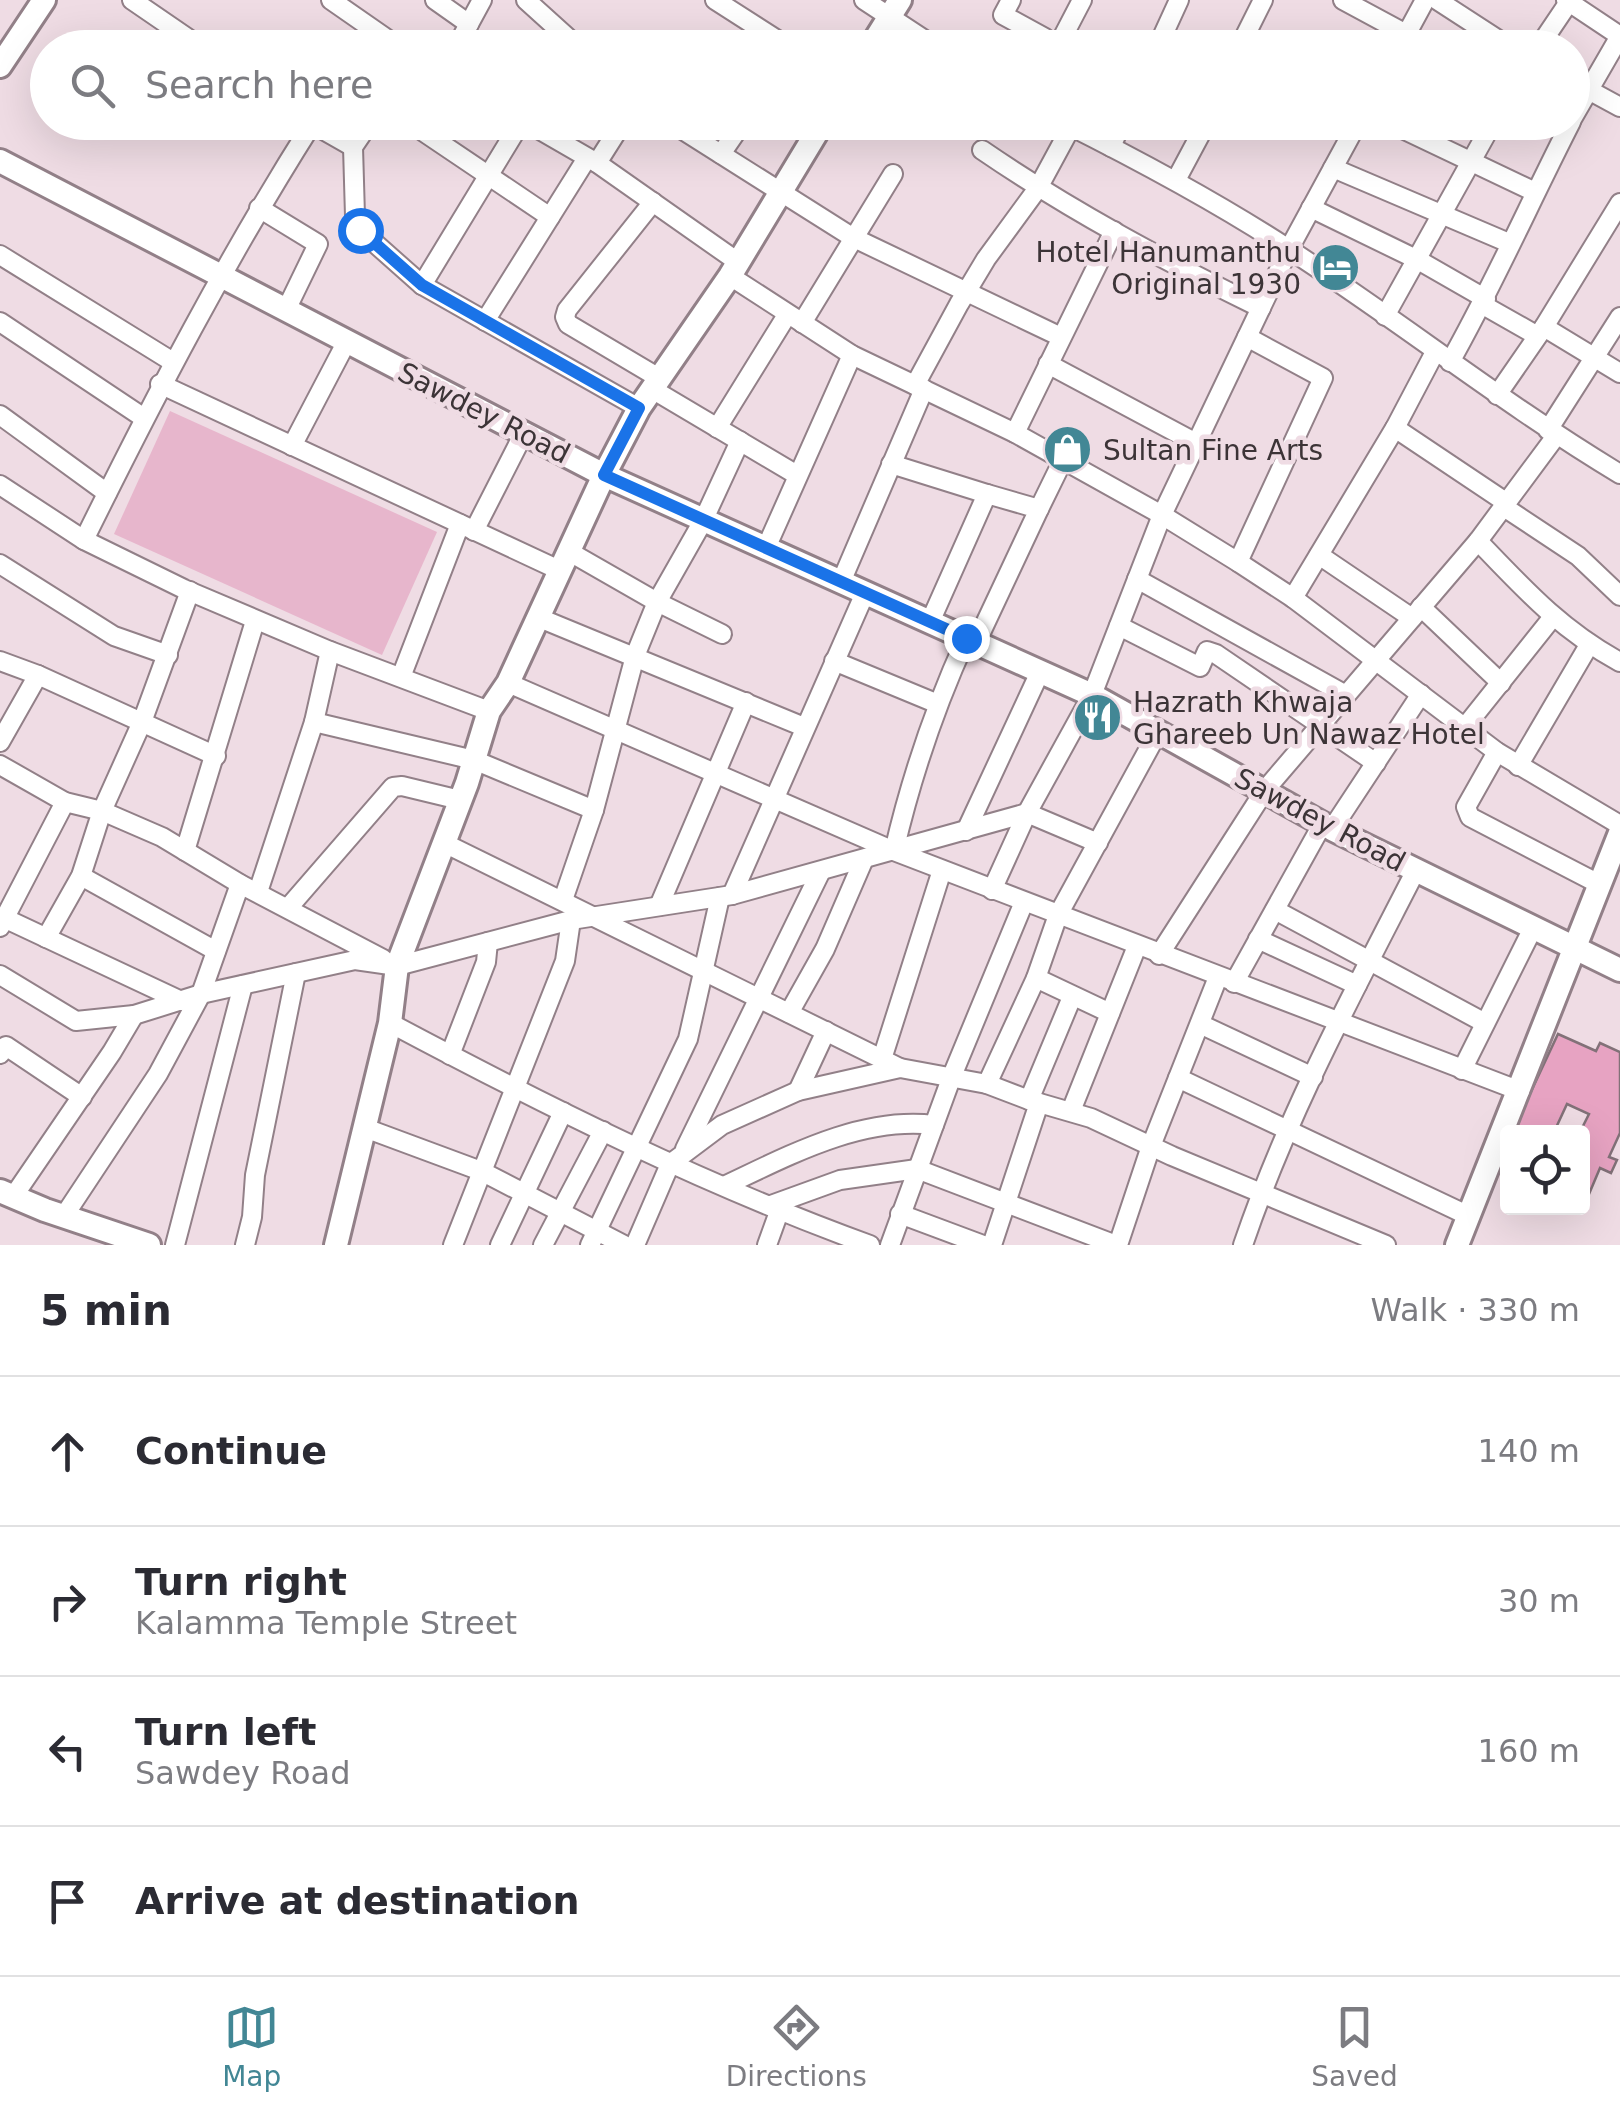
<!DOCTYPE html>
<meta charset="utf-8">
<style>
:root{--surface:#fff;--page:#f7f7f7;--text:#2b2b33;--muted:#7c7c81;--line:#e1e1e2;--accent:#428795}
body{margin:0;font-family:"DejaVu Sans",sans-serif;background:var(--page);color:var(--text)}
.controls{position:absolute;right:30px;bottom:30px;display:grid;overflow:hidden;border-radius:10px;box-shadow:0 10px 40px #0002}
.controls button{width:90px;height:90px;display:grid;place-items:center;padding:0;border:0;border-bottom:2px solid var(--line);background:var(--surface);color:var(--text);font:50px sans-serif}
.stop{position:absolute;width:30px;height:30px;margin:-22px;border:8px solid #1a73e8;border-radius:50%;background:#fff}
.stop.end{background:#1a73e8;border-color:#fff;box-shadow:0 2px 10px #0008}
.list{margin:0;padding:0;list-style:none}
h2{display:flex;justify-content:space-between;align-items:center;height:130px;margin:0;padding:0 40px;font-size:42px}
h2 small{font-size:32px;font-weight:400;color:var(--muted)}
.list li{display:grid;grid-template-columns:65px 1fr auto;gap:30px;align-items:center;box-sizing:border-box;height:150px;padding:0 40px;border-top:2px solid var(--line)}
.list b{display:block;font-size:38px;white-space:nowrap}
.list p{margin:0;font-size:32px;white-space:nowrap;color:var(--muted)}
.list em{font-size:32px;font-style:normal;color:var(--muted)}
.icon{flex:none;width:55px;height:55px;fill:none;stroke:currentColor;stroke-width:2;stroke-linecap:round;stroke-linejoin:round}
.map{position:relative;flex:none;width:1620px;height:1245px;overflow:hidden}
.search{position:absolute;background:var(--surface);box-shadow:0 10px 40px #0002;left:30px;right:30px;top:30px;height:110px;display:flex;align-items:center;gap:25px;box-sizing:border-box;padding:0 35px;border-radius:55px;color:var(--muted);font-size:38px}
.sheet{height:730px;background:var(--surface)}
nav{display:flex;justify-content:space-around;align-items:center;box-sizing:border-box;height:140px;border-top:2px solid var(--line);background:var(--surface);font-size:28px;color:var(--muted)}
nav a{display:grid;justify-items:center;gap:5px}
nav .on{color:var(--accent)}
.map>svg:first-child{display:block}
.green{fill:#e7b6cc}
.building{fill:#e7a3c2;stroke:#827178;stroke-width:2.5}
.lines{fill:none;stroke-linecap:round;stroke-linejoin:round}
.minor-casing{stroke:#928088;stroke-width:22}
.tertiary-casing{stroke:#928088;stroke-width:28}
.minor{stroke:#fff;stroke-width:18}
.tertiary{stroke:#fff;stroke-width:22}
.route{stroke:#1a73e8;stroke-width:12}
.labels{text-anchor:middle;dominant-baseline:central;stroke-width:9;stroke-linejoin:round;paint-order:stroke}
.poi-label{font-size:28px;fill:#3c3437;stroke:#efdce4;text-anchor:start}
.street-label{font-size:28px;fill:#3c3437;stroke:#efdce4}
</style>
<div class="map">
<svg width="1620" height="1245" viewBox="0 0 1620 1245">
<rect width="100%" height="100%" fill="#efdce4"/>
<path class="green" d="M170 411 437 532 382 655 114 534Z"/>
<path class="building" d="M1558 1034 1596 1051 1600 1043 1620 1052V1133L1609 1157 1617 1160 1611 1173 1600 1168 1589 1194 1582 1191 1580 1132 1589 1114 1567 1104 1554 1132H1512Z"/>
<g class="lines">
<defs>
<g id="minor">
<path d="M132 0 202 48"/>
<path d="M331 0 400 48"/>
<path d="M435 0 469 24"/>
<path d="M526 0 579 48"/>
<path d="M715 0 790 48"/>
<path d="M864 0 937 48"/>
<path d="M1011 0 1003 15 1045 38 1052 48"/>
<path d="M1343 0 1406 34"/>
<path d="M1437 0 1511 48"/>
<path d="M1566 0 1620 36"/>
<path d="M456 48 482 0"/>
<path d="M1057 48 1082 0"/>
<path d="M1157 48 1179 0"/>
<path d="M1247 48 1243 40 1263 0"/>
<path d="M1399 48 1425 0"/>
<path d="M1538 48 1569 2"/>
<path d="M1572 81 1620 107"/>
<path d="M1572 119 1620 36"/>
<path d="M309 122 353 147"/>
<path d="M370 122 353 147 355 216 360 230 422 285 639 408"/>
<path d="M409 122 550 217"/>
<path d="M526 122 597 163 738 262"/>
<path d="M670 122 852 237 1061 337"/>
<path d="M1062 122C1140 161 1215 201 1287 248 1400 321 1505 405 1620 474"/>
<path d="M1388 122 1535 192"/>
<path d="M1111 147 1122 122"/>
<path d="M982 150C1071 211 1165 261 1261 308"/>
<path d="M721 154 743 122"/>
<path d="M597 163 623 122"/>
<path d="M1333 168 1509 243"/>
<path d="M1176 180 1207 122"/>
<path d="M653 202 567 310 565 317 568 324 659 378"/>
<path d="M259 208 318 244 286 310"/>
<path d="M1311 208 1418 260 1486 299"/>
<path d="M0 255 173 362"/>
<path d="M730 276 852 355 1015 433 1162 515 1238 562 1293 598 1497 752 1620 825"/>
<path d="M422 285 521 122"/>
<path d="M1483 305 1536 335"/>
<path d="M1385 316 1493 122"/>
<path d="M485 321 587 158"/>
<path d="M0 322 144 418"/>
<path d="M802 323 893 174"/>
<path d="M1544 327 1620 373"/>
<path d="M1450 362C1494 284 1530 202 1571 122"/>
<path d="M1048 364 1196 443"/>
<path d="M160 384 559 570"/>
<path d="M915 385 959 304 986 259 1038 188 1071 127"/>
<path d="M652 389 797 475"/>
<path d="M1497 395 1544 327 1620 203"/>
<path d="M0 415 107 493"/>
<path d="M717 428 787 315"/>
<path d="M1395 428 1507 503"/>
<path d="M1548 430 1620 317"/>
<path d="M1015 433 1114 231"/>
<path d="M292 446 347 341"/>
<path d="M891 464 987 494"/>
<path d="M0 485 84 540 184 589 330 651 489 711"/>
<path d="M1504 507 1578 556 1620 596"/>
<path d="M1039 509 1063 460"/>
<path d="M474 531 524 433"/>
<path d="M84 540C154 398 227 258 312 124"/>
<path d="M1478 541C1524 589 1561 630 1620 662"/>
<path d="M766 548 852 355"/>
<path d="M568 551 657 602 722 634"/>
<path d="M1319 555 1412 618"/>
<path d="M1238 562 1323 378 1247 337"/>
<path d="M0 564 114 636 168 655"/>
<path d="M1137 579 1346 695"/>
<path d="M841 582 924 389"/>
<path d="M1293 598 1395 428 1435 352"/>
<path d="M1421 607 1501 683"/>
<path d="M537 617 804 727"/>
<path d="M930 622 987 494 1039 509 976 643"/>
<path d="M1119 626 1200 667 1207 651 1216 654 1376 763"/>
<path d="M0 661 38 675 216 756"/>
<path d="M834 661 938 704"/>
<path d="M401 677 460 524"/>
<path d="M508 683 894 851 1520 1091"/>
<path d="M314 722 474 760 594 810"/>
<path d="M1465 727 1552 618"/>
<path d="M0 742 38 675"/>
<path d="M1497 752 1466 807 1470 817 1601 885"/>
<path d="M0 765 65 802 102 811 162 837 240 884 383 959"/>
<path d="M1518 766 1589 645"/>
<path d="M1332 829 1421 694"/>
<path d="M966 831 1040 672"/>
<path d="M444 843 900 1068"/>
<path d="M185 851 255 621"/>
<path d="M894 851C911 778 935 707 966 639"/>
<path d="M81 876 216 951"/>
<path d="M992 890 1027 813 1092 695 1162 515 1289 249 1358 122"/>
<path d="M258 892 314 722 330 651"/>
<path d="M732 895 865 593"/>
<path d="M563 900 594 810 635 656 657 602 703 521 740 441"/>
<path d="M659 906 746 702"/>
<path d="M288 908 393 787 402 786 460 800"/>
<path d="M1275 910 1485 1023"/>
<path d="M4 918 181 1001"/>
<path d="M0 927 65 802"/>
<path d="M46 938 81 876 102 811 142 722 190 591"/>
<path d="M1258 939 1357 985"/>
<path d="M1159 955 1265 790 1478 541 1556 436"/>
<path d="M0 975 76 1021 134 1015 201 994 355 960 397 966 571 920 732 895 1027 813 1098 843"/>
<path d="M1036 978 1110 1013"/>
<path d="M1234 983 1323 823"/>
<path d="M789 1013 825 949 864 859"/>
<path d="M390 1023C546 1106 704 1185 870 1245"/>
<path d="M1200 1024 1313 1077"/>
<path d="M0 1054 6 1046 82 1097"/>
<path d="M450 1055 486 962 488 942"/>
<path d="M882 1059 942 870"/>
<path d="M1462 1070 1533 928"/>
<path d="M1178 1078 1469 1216"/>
<path d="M987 1084 1036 978 1058 915 1158 732"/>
<path d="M798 1091 826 1031"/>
<path d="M1029 1100 1072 997"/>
<path d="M1071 1111 1137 946"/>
<path d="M365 1128 481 1171 624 1245"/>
<path d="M685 1149 821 871"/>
<path d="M724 1186C788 1156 861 1116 934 1125"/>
<path d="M13 1197 112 1052 134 1015"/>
<path d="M771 1205 840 1180 917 1169 1116 1245"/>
<path d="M900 1214 983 1245"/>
<path d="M64 1216 158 1074 201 994 240 884"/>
<path d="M175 1245 243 985"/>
<path d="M245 1245 252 1217 255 1175 296 973"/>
<path d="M453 1245 565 961 571 920"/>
<path d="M500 1245 563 1112"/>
<path d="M543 1245 603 1131"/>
<path d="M590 1245 688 1039 720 897"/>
<path d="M635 1245 670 1164 722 1125 798 1091 900 1068 987 1084 1029 1100 1091 1118 1172 1156 1386 1245"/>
<path d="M767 1245 780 1209"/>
<path d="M890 1245 952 1076 1024 902"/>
<path d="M992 1245 1039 1103"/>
<path d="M1118 1245 1151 1146 1218 977"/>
<path d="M1243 1245C1287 1115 1353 993 1415 872"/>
</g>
<g id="tertiary">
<path d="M870 48 900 0"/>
<path d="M0 66 44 0"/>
<path d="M0 161 604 475 1092 695 1332 829 1620 970"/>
<path d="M0 1191 45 1210 149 1245"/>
<path d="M336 1245 390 1023 397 966 467 783 489 711 508 683 604 475 639 408 730 276 823 122"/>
<path d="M1457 1245 1620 833"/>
</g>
</defs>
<use href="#minor" class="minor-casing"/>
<use href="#tertiary" class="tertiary-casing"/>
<use href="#minor" class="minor"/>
<use href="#tertiary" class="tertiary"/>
</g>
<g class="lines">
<path class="route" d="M360 230 422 285 639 408 604 475 966 638"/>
</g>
<defs>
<symbol id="hotel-disc" viewBox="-11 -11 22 22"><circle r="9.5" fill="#428795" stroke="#efdce4"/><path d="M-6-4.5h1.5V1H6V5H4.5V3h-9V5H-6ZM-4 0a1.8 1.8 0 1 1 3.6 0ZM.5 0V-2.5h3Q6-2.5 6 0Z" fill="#fff"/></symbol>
<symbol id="shop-disc" viewBox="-11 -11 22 22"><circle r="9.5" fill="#428795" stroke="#efdce4"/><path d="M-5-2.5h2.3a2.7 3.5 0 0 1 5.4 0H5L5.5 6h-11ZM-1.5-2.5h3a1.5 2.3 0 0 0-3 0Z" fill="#fff"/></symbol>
<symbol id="restaurant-disc" viewBox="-11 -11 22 22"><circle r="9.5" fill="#428795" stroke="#efdce4"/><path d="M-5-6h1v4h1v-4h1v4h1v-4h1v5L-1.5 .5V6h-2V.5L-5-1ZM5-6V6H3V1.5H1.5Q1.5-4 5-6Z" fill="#fff"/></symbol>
</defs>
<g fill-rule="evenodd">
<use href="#hotel-disc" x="1308" y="240" width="55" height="55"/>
<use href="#shop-disc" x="1040" y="422" width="55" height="55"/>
<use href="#restaurant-disc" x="1070" y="690" width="55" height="55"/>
</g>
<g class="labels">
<g class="poi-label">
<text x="1301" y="252" text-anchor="end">Hotel Hanumanthu<tspan x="1301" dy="32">Original 1930</tspan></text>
<text x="1103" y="450">Sultan Fine Arts</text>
<text x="1133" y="702">Hazrath Khwaja<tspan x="1133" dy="32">Ghareeb Un Nawaz Hotel</tspan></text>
</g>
<g class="street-label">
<text transform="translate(484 413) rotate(27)">Sawdey Road</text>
<text transform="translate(1320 820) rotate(28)">Sawdey Road</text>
</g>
</g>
</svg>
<div class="controls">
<button><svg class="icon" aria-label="locate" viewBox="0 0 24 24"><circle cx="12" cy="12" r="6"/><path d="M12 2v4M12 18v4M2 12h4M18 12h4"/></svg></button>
</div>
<div class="stop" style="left:360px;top:230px"></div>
<div class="stop end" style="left:966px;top:638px"></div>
<div class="search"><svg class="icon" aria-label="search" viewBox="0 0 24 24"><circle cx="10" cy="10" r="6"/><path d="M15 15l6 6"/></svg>Search here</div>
</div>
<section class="sheet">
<h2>5 min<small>Walk · 330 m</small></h2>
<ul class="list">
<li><svg class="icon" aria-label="ahead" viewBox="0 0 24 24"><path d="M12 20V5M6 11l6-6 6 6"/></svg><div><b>Continue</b></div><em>140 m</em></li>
<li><svg class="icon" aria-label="right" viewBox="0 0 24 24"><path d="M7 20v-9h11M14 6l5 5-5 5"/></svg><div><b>Turn right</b><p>Kalamma Temple Street</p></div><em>30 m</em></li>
<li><svg class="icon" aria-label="left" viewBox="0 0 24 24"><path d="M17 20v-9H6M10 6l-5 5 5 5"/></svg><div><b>Turn left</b><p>Sawdey Road</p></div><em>160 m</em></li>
<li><svg class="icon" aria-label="arrive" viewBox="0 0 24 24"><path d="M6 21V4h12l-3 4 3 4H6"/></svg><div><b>Arrive at destination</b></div></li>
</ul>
</section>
<nav>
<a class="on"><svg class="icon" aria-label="map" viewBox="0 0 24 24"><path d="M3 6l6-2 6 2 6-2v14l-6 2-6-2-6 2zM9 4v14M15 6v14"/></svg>Map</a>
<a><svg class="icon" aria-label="directions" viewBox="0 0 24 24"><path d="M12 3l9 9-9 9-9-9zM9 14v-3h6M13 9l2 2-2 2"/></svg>Directions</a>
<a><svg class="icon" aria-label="saved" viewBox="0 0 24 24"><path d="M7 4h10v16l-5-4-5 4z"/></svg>Saved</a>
</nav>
